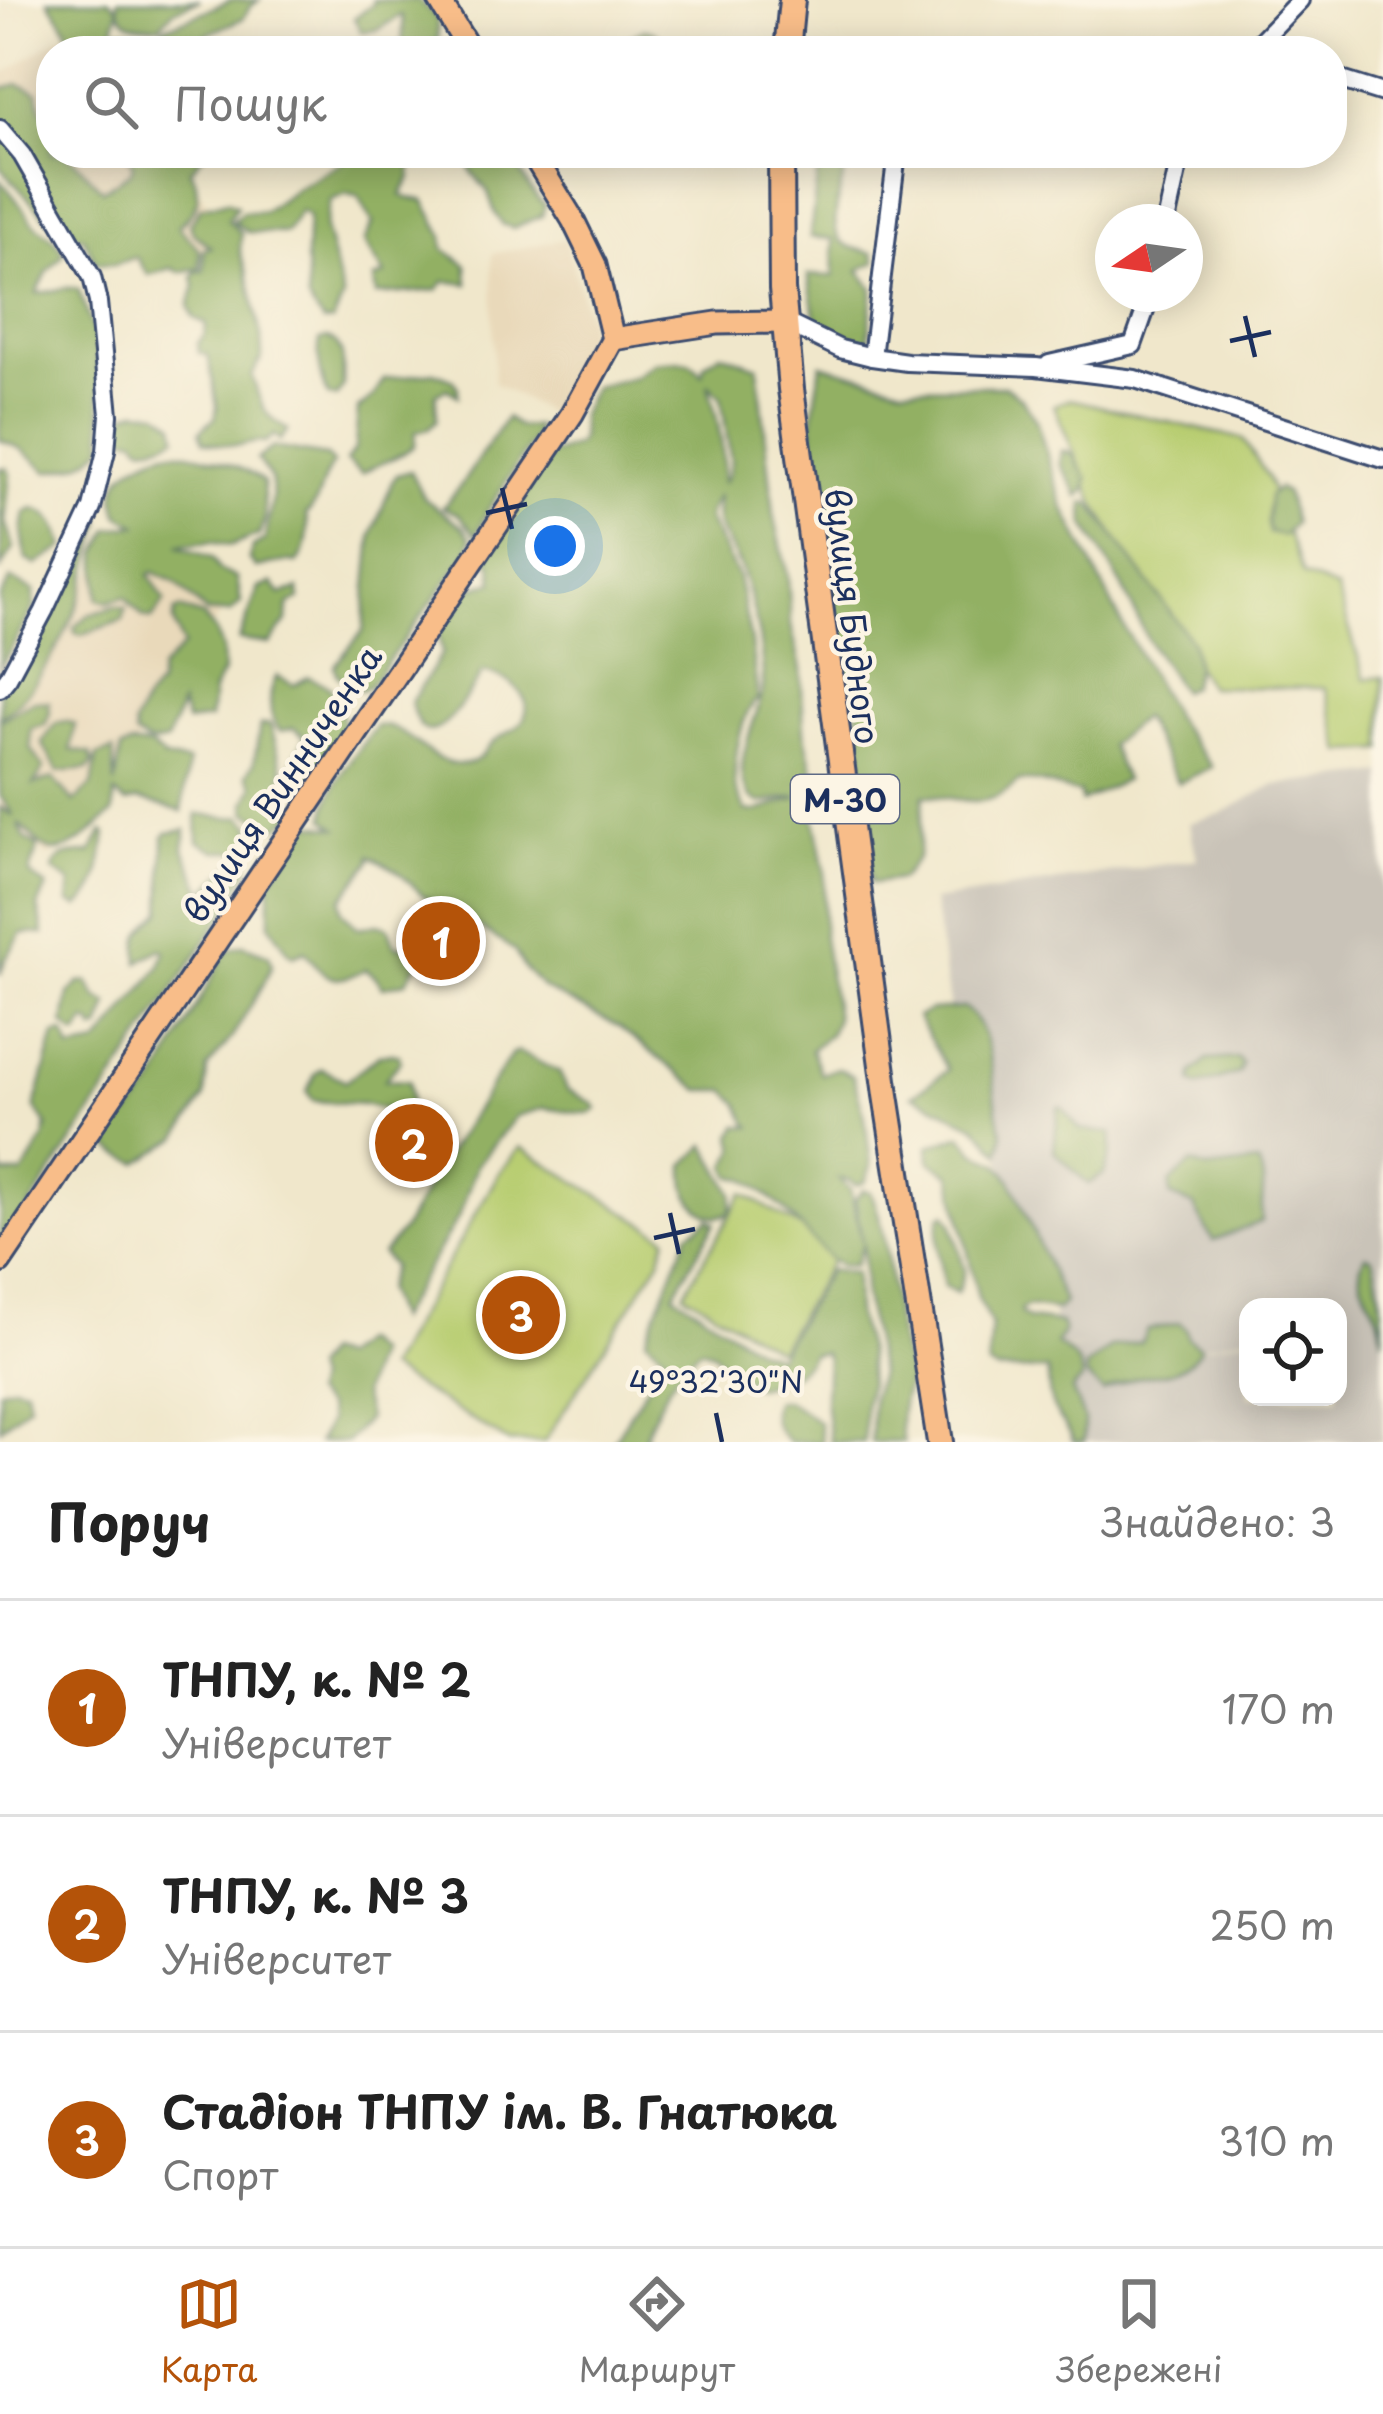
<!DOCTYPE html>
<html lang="uk">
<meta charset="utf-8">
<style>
:root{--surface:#fff;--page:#f6f6f6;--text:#222;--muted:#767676;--line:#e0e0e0;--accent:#b45309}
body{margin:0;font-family:"Playpen Sans",sans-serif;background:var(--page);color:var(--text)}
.controls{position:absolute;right:36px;bottom:36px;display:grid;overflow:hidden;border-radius:24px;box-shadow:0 6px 30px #0003}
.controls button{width:108px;height:108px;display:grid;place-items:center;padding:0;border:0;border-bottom:3px solid var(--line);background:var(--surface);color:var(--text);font:60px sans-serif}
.compass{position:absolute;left:1095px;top:204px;width:108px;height:108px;border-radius:50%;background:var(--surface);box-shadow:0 6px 30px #0003;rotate:257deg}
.you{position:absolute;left:555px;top:546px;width:42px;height:42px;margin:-30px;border:9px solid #fff;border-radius:50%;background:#1a73e8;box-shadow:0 0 0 18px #1a73e833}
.badge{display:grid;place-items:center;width:78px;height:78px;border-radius:50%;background:var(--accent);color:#fff;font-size:39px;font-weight:700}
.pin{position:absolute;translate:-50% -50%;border:6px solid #fff;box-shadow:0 3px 12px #0006}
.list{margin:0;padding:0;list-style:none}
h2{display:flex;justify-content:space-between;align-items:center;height:156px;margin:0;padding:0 48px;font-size:51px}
h2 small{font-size:39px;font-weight:400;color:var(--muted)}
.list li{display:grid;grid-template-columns:78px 1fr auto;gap:36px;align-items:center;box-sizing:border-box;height:216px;padding:0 48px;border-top:3px solid var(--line)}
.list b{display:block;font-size:45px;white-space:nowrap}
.list p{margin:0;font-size:39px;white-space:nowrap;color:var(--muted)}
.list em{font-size:39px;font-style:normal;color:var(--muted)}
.icon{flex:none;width:66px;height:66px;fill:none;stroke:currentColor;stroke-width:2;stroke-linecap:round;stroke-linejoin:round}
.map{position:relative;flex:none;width:1383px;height:1442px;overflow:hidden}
.search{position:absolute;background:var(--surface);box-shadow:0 6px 30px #0003;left:36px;right:36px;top:36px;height:132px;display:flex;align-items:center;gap:30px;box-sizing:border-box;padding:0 42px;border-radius:48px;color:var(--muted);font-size:45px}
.sheet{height:804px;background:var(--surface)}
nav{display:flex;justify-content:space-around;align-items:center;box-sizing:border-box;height:168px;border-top:3px solid var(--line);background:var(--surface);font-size:33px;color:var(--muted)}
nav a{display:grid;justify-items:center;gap:6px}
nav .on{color:var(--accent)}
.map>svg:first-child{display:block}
.built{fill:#e9d9ba}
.industrial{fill:#c9c3b8;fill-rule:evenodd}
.green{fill:#b8cd71;stroke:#6a7e68;stroke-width:3}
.forest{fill:#92b063;stroke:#567060;stroke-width:3;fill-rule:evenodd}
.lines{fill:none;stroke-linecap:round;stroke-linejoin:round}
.minor-casing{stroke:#3b4b6e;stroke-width:22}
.major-casing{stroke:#3b4b6e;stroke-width:27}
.highway-casing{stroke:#3b4b6e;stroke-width:30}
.minor{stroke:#fff;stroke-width:16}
.major{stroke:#f8bd89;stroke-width:21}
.highway{stroke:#f8bd89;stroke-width:24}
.ticks{fill:none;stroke:#1b2f5e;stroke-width:4.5}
.labels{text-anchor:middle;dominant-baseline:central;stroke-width:9;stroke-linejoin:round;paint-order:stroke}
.shield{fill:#fcf5e5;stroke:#5e6a86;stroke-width:3}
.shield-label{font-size:30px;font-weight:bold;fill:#1b2f5e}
.street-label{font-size:33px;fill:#1b2f5e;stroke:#fcf5e5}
.ticks-label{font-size:30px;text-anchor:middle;fill:#1b2f5e;stroke:#fcf5e5;stroke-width:9;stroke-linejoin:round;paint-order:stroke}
</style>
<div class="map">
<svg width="1383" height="1442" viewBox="0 0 1383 1442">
<rect width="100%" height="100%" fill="#fcf5e5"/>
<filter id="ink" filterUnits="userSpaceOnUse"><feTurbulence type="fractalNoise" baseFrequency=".00833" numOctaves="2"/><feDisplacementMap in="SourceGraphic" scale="24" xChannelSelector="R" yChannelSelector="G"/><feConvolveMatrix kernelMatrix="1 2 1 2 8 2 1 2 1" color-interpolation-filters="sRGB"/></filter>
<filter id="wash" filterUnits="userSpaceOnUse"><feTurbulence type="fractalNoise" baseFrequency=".004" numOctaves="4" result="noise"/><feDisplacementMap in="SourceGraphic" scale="48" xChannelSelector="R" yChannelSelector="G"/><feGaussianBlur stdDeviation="2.7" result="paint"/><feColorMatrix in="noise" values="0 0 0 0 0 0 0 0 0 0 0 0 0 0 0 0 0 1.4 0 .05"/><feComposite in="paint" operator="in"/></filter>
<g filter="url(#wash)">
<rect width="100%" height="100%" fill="#f0e7cb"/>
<g class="built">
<path d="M105 7 132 51H51V153H193L186 169 214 214 222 252 101 265 0 101V76Z"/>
<path d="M565 239 589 320 583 371 558 418 494 383 492 254Z"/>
<path d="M121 531 228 602 118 773 49 858 0 809V710Z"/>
</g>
<path class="industrial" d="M1383 773V1442H1070L1058 1351 1088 1346 1058 1349 1052 1303 952 1022 933 901 1197 859 1189 823 1220 814 1274 785ZM1303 1305 1304 1307H1338V1397H1248V1338L1151 1357 1248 1336V1307H1302Z"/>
<g class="green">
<path d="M1069 399 1243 439 1267 476 1303 575 1337 589 1365 679 1383 677V750L1342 752 1325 688 1209 687 1095 504 1054 405Z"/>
<path d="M520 1147 667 1237 660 1260 544 1442H509L387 1369 499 1173Z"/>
<path d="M743 1193 838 1250 778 1350 684 1293Z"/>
</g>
<g class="forest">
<path d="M48 0H109L118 8V0H200L174 10 160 26C143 27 124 27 118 9L114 29 96 41 91 51H74L66 27Z"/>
<path d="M232 0H259L249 8 244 18 206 35 192 51H163L157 39 164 28Z"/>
<path d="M372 0H418L437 18 438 40 421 48 402 51C401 38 406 27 401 15L377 30 361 32 354 18 373 4Z"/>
<path d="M122 29 136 32 141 51H98L101 45Z"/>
<path d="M644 29C657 31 665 37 666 51H624L628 37Z"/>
<path d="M18 84 38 92 41 108 51 127V153C77 153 84 174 103 190L131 172 133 164 126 153H205L191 170C203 196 200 207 178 226L200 250V268L179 272 172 268 148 275 136 257 115 264 96 263 83 237 62 235 0 167V89Z"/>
<path d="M358 153H417L412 161 411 178 401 195 407 198 424 200 443 235 444 249 467 265 468 284 445 281 437 290 376 295 374 279 385 275 364 242 373 223 358 196 346 194 330 200 325 228 343 298 333 321 323 322 308 301 306 258 308 216 300 211 286 233 247 232 233 221 243 212H263L297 188Z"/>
<path d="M464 153H514C517 169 531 194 545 205L542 216 513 228 502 224 495 213 488 192 472 172Z"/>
<path d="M820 153H850C845 172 828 222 839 238 845 248 862 250 873 253L876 262 859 270 873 288 868 346 860 347 817 327 808 275 834 276 833 239 810 237Z"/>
<path d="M0 180C12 193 21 205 31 219 42 234 52 231 64 254L47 272 37 293C52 293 64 285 78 289L95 335 104 445C87 466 74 466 48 471L20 448 0 440Z"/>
<path d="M227 201 237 206 228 220 241 233 240 253 247 272 261 336 262 357 252 376C262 405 260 413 288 430L280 440 274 435 265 443C254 440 250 445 239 445 227 446 215 444 204 441L200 431 215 418 217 407 208 355 199 353 198 343 205 334 206 324 194 318 189 306 195 286 193 277 196 271H204V249L211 247 193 233 190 224 201 207Z"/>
<path d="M327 338C347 344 343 369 343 387L336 397 328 396C322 380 316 357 320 340Z"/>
<path d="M721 353 758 366 774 514 788 577 791 625 801 669 804 731 815 778 814 793 811 799 825 871 823 937 836 1018 830 1033 811 1050 821 1074 838 1068 853 1076 865 1117 871 1166 865 1182 856 1185 848 1180 839 1179 850 1189 862 1241 855 1199 863 1190 871 1192C895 1251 887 1318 910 1376 903 1395 896 1423 904 1442H871L872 1397 879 1373 864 1296 863 1243 855 1265 842 1266 831 1260 782 1207 745 1179 732 1177 727 1166 736 1149 733 1136 738 1126 753 1127 748 1124 739 1103 726 1090H700L619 1027 543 988 524 968 514 950 474 924 464 922 423 895 397 871 371 856 370 862 341 900 342 911 358 928 377 924 388 927 395 945 425 952 406 982 383 987 375 976 366 969C332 986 327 980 305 951L293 956 289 953 270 925V882L306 828 311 824 337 827 325 818C329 784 356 753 376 726 410 722 432 773 469 763 481 760 482 753 490 745 498 736 513 732 521 723 540 697 504 675 483 672 466 697 425 771 411 702L442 653 437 630 466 589 494 582 492 563H488L484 554 549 455 577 445 581 437 580 415 594 387 634 377 654 363 681 361 691 363 702 374 704 365ZM708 384 721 398 731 461 728 475 722 484C727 452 716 415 708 384ZM718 495C713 534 722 529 738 562 747 581 759 630 761 651 762 663 764 677 763 688 759 719 729 764 749 795 759 811 783 795 799 797L755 812 746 811C742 802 735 793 735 783 734 761 740 713 758 699L751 642 738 577 708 520 709 512Z"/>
<path d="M821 364 903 387 1005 386 1022 399 1036 420 1063 506 1119 618 1178 724 1212 767 1178 783 1142 717 1110 745 1125 780 1081 802 1080 793C1054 789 1048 780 1019 781 986 813 967 798 924 795L918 857 901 879 872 883 856 793 861 759V732L857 706 846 666 848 649 832 620 833 593 825 529 816 497 812 423Z"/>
<path d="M434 372 454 380 458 388V396L447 389 436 394 437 420 428 429 416 432 414 446C396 460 379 462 362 474L346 461 355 448 358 409 374 396 384 379Z"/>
<path d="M136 410 159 412 175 424 177 436C166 442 152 447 141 445L137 439 124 436 122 425 126 414Z"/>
<path d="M506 418 519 427 537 426 534 438 486 513 476 535 459 515 443 507 461 485Z"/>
<path d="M273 447 326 456 333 464C319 480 323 501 306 514 309 529 308 552 297 563 281 559 272 566 256 568L249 559 253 547 265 540 273 497 270 477 257 459Z"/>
<path d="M167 451C193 451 244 465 263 482L265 519 259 535 231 546 211 542 178 545 212 558 219 570 237 578 241 603 231 612 207 613 174 582 153 572 149 575 165 601 152 619 143 617 125 597 108 602 98 599V553L110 529 137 525 119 515C117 508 115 502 115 495 116 469 147 457 167 451Z"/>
<path d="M1062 451 1072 454 1088 479 1085 491 1079 496 1060 463Z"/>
<path d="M0 468H7L10 473 5 522 14 548 1 569Z"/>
<path d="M411 471 425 499 463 527 471 538 468 553 369 687 361 690 339 677 334 666 363 631 372 535 392 482 397 475Z"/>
<path d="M1278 488 1286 493 1294 523 1283 536 1269 533 1267 523 1269 496Z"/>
<path d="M1084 503H1090L1192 642 1196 668 1191 687 1181 691 1148 641 1123 587 1085 524Z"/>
<path d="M33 509C54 512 58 530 65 547L36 565 26 559 22 530 25 513Z"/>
<path d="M98 516 102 523C94 545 90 566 83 589 73 625 33 699 0 717V690L93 518Z"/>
<path d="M11 579 34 591V608L0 668V598Z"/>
<path d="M272 583 281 594 299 589 300 599 288 606 287 621 270 644 239 640 259 588Z"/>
<path d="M116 606 126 608 123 620 81 635 75 633 74 627 88 615Z"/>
<path d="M180 609 203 616 215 631 222 649 223 672 213 691 210 719 186 722 181 705 167 741C154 745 146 744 135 735L134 725 145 701 158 686 160 670 183 646 173 622 175 611Z"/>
<path d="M277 676 294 685 308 677 330 687C334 696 339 706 342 716 347 736 320 773 307 788L293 790 288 772 305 737 294 728 280 731C267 717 268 691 277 676Z"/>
<path d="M34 701 49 702 50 713 45 725 31 729V748L44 768 34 785 53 778 74 802 92 785 97 756 113 750 115 785 121 749 131 745 151 746 165 759 188 762 182 811 139 800 126 803 115 794 113 813C99 825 67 860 47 849 37 844 27 830 18 823L25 839 38 846 30 872 31 876 47 886 38 907 44 934 22 933 5 960 0 975V807L14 816 0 796V720Z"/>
<path d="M66 721 75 724 71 750 90 753 93 762 88 769 58 772 42 743 56 723Z"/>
<path d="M270 724 283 769 281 789 288 798 292 817 277 828 247 812 246 803 254 786 247 774 254 763 260 725Z"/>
<path d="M197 814 230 818 241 816 251 825 253 835 245 851H216L198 841Z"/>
<path d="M186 830 184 849 204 893 236 860 248 863V870L225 912 0 1251V1160L3 1174H22L44 1139 47 1126 35 1107 55 1035 64 1033 71 1050 98 1045 160 967 165 951 161 949 139 962C136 935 142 929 162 912L164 836 167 833Z"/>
<path d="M103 831 106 834C102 860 101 891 78 907L69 902 71 883 53 870C59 851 74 854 91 853Z"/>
<path d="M243 945 269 955 272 965 264 983 233 1036 207 1068 205 1097 178 1138 139 1163C122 1156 101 1149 103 1127L127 1118 155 1084 227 950Z"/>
<path d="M88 982 97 998 109 1004 100 1029 95 1031 91 1023 86 1022 79 1034H75L64 1024 69 994 79 983Z"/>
<path d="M964 1008C993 1026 992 1084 998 1115 999 1121 1002 1127 1003 1133 1003 1140 1001 1146 1000 1153L976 1126 913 1095 948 1070 917 1017 931 1010Z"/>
<path d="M518 1052 559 1072 567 1089 594 1104 597 1109 592 1113H579L544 1108 516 1116 477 1165 459 1216 396 1320 385 1290 392 1266 382 1254 404 1228 436 1170 512 1054Z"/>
<path d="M392 1053 399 1055 400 1061 385 1080 409 1081 411 1105 395 1112 364 1104 313 1101 307 1091 316 1073 322 1069 346 1081 379 1055Z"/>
<path d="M1237 1058 1242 1063 1239 1073 1198 1086 1192 1082 1193 1073 1207 1060Z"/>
<path d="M1062 1107 1080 1130 1112 1133 1111 1153 1104 1174 1088 1184 1054 1151 1058 1108Z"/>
<path d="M962 1135 975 1152 998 1163 1011 1180 1064 1302 1057 1310 1028 1306 1021 1310V1314L1028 1319 1061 1323 1064 1331 1056 1344C1070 1353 1082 1362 1082 1380L1072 1390 1084 1419V1442H1074C1068 1425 1056 1418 1052 1404 1048 1394 1049 1380 1047 1370L997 1371 988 1366 991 1325 978 1298 951 1175 930 1161 929 1146Z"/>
<path d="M706 1145 733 1193 731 1211C711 1226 692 1206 686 1186 685 1179 685 1172 685 1165Z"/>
<path d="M1192 1163 1207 1169 1258 1163C1268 1183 1260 1200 1262 1221L1213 1241 1193 1205 1170 1196V1183Z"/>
<path d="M946 1213 952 1223 965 1271 957 1293 944 1286C940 1262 934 1240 941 1216Z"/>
<path d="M709 1219 715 1223 674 1294 757 1349 777 1356 829 1270 855 1273 856 1313 867 1352 869 1384 865 1404 864 1442H830L825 1399 827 1359 824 1353 812 1354C799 1377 780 1381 756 1387L730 1370 713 1352 701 1348C676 1367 656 1406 645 1436L649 1442H613L665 1355 646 1338 688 1234Z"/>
<path d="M1366 1255 1373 1258C1380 1286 1383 1312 1383 1340 1382 1333 1381 1326 1379 1320 1373 1298 1349 1276 1366 1255Z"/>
<path d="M1180 1323 1186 1329 1188 1338 1201 1347C1185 1374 1169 1372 1141 1377 1128 1379 1116 1386 1103 1392L1086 1376V1367L1111 1347 1141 1342 1147 1330Z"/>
<path d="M360 1341 375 1354 362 1394 368 1418 347 1442H318L329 1421 326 1408 312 1394 315 1381 312 1369 324 1353 340 1358Z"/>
<path d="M13 1385 26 1388 29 1404 0 1429V1389Z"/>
<path d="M775 1400 788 1401 819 1422 822 1442H789C777 1431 767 1416 775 1400Z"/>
</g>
</g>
<g filter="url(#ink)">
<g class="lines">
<defs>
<g id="minor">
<path d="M1251 51 1300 0"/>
<path d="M1332 77 1383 93"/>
<path d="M0 129 22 155 92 277 98 302 109 415 106 451 92 508 44 611 8 678 0 688"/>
<path d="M1166 222 1181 153"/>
<path d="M785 322 840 349 872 357 907 362 1036 367 1135 379 1383 459"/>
<path d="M872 357 897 153"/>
<path d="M1049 364 1133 345 1151 294"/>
</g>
<g id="major">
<path d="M439 0 470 51"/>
<path d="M532 153 573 220 595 265 613 339"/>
<path d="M613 339 717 323 785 322"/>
<path d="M0 1262 572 414 613 339"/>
</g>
<g id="highway">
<path d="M787 51 792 0"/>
<path d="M781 153 782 289 791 389 886 1095 940 1442"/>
</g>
</defs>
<use href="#minor" class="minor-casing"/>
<use href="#major" class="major-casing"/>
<use href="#highway" class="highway-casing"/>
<use href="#minor" class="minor"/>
<use href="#major" class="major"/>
<use href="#highway" class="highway"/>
</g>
</g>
<path class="ticks" d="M1245 316 1255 357M1230 341 1271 332M502 488 512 529M486 513 527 504M670 1213 679 1254M654 1238 695 1229M716 1413 722 1442"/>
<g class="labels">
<rect class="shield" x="791" y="775" width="108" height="48" rx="9"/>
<g class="shield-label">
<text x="845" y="799">М-30</text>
</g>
<g class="street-label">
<text transform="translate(854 616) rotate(83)">вулиця Будного</text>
<text transform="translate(281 783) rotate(-56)">вулиця Винниченка</text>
</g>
</g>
<g class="ticks-label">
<text x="716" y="1393">49°32'30"N</text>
</g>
</svg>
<div class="controls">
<button><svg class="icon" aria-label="locate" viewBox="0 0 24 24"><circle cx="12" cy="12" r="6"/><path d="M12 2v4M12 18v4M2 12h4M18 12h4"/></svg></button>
</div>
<svg class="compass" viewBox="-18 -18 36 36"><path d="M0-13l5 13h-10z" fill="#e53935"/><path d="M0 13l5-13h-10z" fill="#767676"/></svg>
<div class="you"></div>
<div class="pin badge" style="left:441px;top:941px">1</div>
<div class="pin badge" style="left:414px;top:1143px">2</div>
<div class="pin badge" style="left:521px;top:1315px">3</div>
<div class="search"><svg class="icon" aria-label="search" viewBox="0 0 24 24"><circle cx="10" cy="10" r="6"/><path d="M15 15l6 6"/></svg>Пошук</div>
</div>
<section class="sheet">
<h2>Поруч<small>Знайдено: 3</small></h2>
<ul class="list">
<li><span class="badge">1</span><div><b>ТНПУ, к. № 2</b><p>Університет</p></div><em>170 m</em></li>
<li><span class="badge">2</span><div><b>ТНПУ, к. № 3</b><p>Університет</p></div><em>250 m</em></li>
<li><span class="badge">3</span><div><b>Стадіон ТНПУ ім. В. Гнатюка</b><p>Спорт</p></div><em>310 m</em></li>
</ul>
</section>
<nav>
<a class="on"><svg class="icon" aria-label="map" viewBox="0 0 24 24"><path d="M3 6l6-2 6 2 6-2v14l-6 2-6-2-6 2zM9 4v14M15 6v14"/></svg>Карта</a>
<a><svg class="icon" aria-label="directions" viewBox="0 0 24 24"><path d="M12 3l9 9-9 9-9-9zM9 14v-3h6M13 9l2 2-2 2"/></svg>Маршрут</a>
<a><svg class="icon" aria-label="saved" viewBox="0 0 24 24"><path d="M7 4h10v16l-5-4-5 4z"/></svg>Збережені</a>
</nav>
